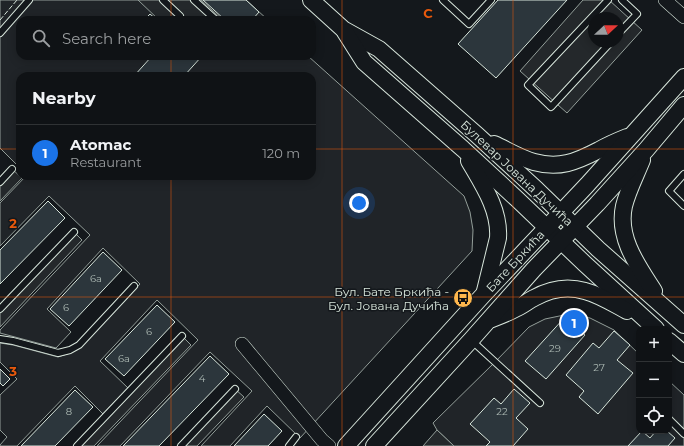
<!DOCTYPE html>
<meta charset="utf-8">
<style>
:root{--surface:#0f1215;--page:#1d2022;--text:#f1f3f6;--muted:#9b9ea0;--line:#2f3234;--accent:#1a73e8}
body{margin:0;font-family:Montserrat,sans-serif;background:var(--page);color:var(--text)}
.controls{position:absolute;right:12px;bottom:12px;display:grid;overflow:hidden;border-radius:8px;box-shadow:0 2px 10px #0003}
.controls button{width:36px;height:36px;display:grid;place-items:center;padding:0;border:0;border-bottom:1px solid var(--line);background:var(--surface);color:var(--text);font:20px sans-serif}
.compass{position:absolute;left:588px;top:12px;width:36px;height:36px;border-radius:50%;background:var(--surface);box-shadow:0 2px 10px #0003;rotate:68deg}
.you{position:absolute;left:359px;top:203px;width:14px;height:14px;margin:-10px;border:3px solid #fff;border-radius:50%;background:#1a73e8;box-shadow:0 0 0 6px #1a73e833}
.badge{display:grid;place-items:center;width:26px;height:26px;border-radius:50%;background:var(--accent);color:#fff;font-size:13px;font-weight:700}
.pin{position:absolute;translate:-50% -50%;border:2px solid #fff;box-shadow:0 1px 4px #0006}
.list{margin:0;padding:0;list-style:none}
h2{display:flex;justify-content:space-between;align-items:center;height:52px;margin:0;padding:0 16px;font-size:17px}
h2 small{font-size:13px;font-weight:400;color:var(--muted)}
.list li{display:grid;grid-template-columns:26px 1fr auto;gap:12px;align-items:center;box-sizing:border-box;height:56px;padding:0 16px;border-top:1px solid var(--line)}
.list b{display:block;font-size:15px;white-space:nowrap}
.list p{margin:0;font-size:13px;white-space:nowrap;color:var(--muted)}
.list em{font-size:13px;font-style:normal;color:var(--muted)}
.icon{flex:none;width:22px;height:22px;fill:none;stroke:currentColor;stroke-width:2;stroke-linecap:round;stroke-linejoin:round}
.map{position:relative;flex:none;width:684px;height:446px;overflow:hidden}
.search{position:absolute;background:var(--surface);box-shadow:0 2px 10px #0003;left:16px;top:16px;width:300px;height:44px;display:flex;align-items:center;gap:10px;box-sizing:border-box;padding:0 14px;border-radius:12px;color:var(--muted);font-size:15px}
.panel{position:absolute;background:var(--surface);box-shadow:0 2px 10px #0003;left:16px;top:72px;width:300px;height:108px;border-radius:12px}
.map>svg:first-child{display:block}
.green{fill:#202428;stroke:#939e99}
.parking{fill:#24282b;stroke:#939e99;fill-rule:evenodd}
.building{fill:#2c363c;stroke:#d8e6dc}
.lines{fill:none;stroke-linecap:round;stroke-linejoin:round}
.service-casing{stroke:#d8e6dc;stroke-width:8}
.minor-casing{stroke:#d8e6dc;stroke-width:14}
.tertiary-casing{stroke:#d8e6dc;stroke-width:18}
.service{stroke:#14181c;stroke-width:6}
.minor{stroke:#14181c;stroke-width:13}
.tertiary{stroke:#14181c;stroke-width:16}
.fence{stroke:#d8e6dc;stroke-width:1;stroke-dasharray:5 2;stroke-linecap:butt}
.grid{fill:none;stroke:#e8590c;stroke-width:1;stroke-opacity:0.55}
.labels{text-anchor:middle;dominant-baseline:central;stroke-width:3;stroke-linejoin:round;paint-order:stroke}
.number-label{font-size:10px;fill:#adbab4}
.street-label{font-size:12px;fill:#d8e6dc;stroke:#14181c}
.poi-label{font-size:12px;fill:#d8e6dc;stroke:#14181c;text-anchor:end}
.grid-label{font-size:13px;text-anchor:middle;font-weight:bold;fill:#e8590c;stroke:#14181c;stroke-width:3;stroke-linejoin:round;paint-order:stroke}
</style>
<div class="map">
<svg width="684" height="446" viewBox="0 0 684 446">
<rect width="100%" height="100%" fill="#14181c"/>
<g class="green">
<path d="M0 0H246L268 20H20V56H308L464 196 470 212 473 230 472 251 300 438 267 406 230 446H201L252 391 210 352 120 446H97L198 340 157 300 100 361 128 388 103 414 75 386 17 446H0V445L7 437 0 430V395L17 379 0 362V343L13 345 58 357 70 353 78 349 140 284 103 248 47 309 71 332 56 348 0 333V330L90 235 49 196 0 246V203L26 176H312V76H20V168L0 148Z"/>
<path d="M569 314 590 318 614 330 639 354V431H669V381L684 395V446H454L437 430 433 423 495 362 529 327 545 319Z"/>
</g>
<g class="parking">
<path d="M138 0H201L223 20H187L183 17 180 20H159Z"/>
<path d="M583 0H609L642 30 567 113 520 71ZM594 18H618V42H594Z"/>
<path d="M12 169 22 178 0 201V182Z"/>
<path d="M74 232 82 240 0 327V309Z"/>
<path d="M182 336 191 345 94 446H77Z"/>
<path d="M235 389 244 397 197 446H181Z"/>
<path d="M437 430 454 446H423Z"/>
</g>
<g class="building">
<path d="M203 0H246L259 12 252 20H225Z"/>
<path d="M498 0H567L496 78 458 44Z"/>
<path d="M150 14 157 20H144Z"/>
<path d="M152 56H202L184 76H134Z"/>
<path d="M48 201 65 218 0 284V250Z"/>
<path d="M103 252 122 270 69 326 50 309Z"/>
<path d="M157 305 175 322 124 376 105 359Z"/>
<path d="M565 317 585 335 546 379 525 361Z"/>
<path d="M614 331 630 345 617 360 633 373 598 414 579 397 584 391 566 375 593 343 599 348Z"/>
<path d="M210 356 229 374 159 446H123Z"/>
<path d="M0 369 10 379 3 386 0 383Z"/>
<path d="M514 389 530 403 516 418 528 429 513 446H486L490 442 470 424 494 398 501 404Z"/>
<path d="M75 390 93 407 55 446H21Z"/>
<path d="M264 414 282 431 268 446H234Z"/>
<path d="M642 431 650 438 656 431H667L675 438 668 446H628Z"/>
</g>
<g class="lines">
<defs>
<g id="service">
<path d="M163 0 180 16"/>
<path d="M194 0 216 20"/>
<path d="M443 0 469 24 491 0"/>
<path d="M608 0 528 85 551 107 611 42"/>
<path d="M0 33 29 0"/>
<path d="M618 34 637 14 622 0"/>
<path d="M684 174 669 191 684 206"/>
<path d="M0 182 12 169"/>
<path d="M0 309 74 232"/>
<path d="M0 339 13 341 58 353 70 350 79 345 134 286"/>
<path d="M471 340 540 403"/>
<path d="M669 419 684 434"/>
<path d="M77 446 182 336"/>
<path d="M181 446 235 389"/>
<path d="M289 446 296 437"/>
</g>
<g id="minor">
<path d="M665 0 684 17"/>
<path d="M242 344 322 440 329 446"/>
</g>
<g id="tertiary">
<path d="M311 0 343 29 379 49 477 135 537 190 598 249 684 325"/>
<path d="M345 32 364 62 463 149 517 199 585 264 656 329"/>
<path d="M494 144C507 150 520 158 534 162 559 169 576 162 599 150 608 145 617 141 627 137"/>
<path d="M642 160C636 175 628 190 624 206 617 238 638 266 654 291"/>
<path d="M469 161C483 185 500 210 498 238L485 291"/>
<path d="M492 319C500 316 508 313 515 309 522 306 528 301 534 298 550 289 568 286 585 291 600 295 614 304 627 311"/>
<path d="M669 341 684 354"/>
<path d="M346 446 484 294 587 185 684 77"/>
<path d="M374 446 471 340 534 269 597 204 646 150 684 105"/>
</g>
</defs>
<use href="#service" class="service-casing"/>
<use href="#minor" class="minor-casing"/>
<use href="#tertiary" class="tertiary-casing"/>
<use href="#service" class="service"/>
<use href="#minor" class="minor"/>
<use href="#tertiary" class="tertiary"/>
<path class="fence" d="M0 20 17 0"/>
</g>
<path class="grid" d="M171 0V20M342 0V446M513 0V446M171 56V76M0 149H20M312 149H684M171 176V446M0 297H684"/>
<defs>
<symbol id="bus-disc" viewBox="-11 -11 22 22"><circle r="9.5" fill="#ffb74d" stroke="#14181c"/><path d="M-5-6H5V4H4V6H2V4H-2V6H-4V4H-5ZM-3.5-4V0h7V-4ZM-3.5 1.2v1.5H-2V1.2ZM2 1.2v1.5H3.5V1.2Z" fill="#111"/></symbol>
</defs>
<g fill-rule="evenodd">
<use href="#bus-disc" x="452" y="287" width="22" height="22"/>
</g>
<g class="labels">
<g class="number-label">
<text x="96" y="278">6a</text>
<text x="66" y="307">6</text>
<text x="149" y="331">6</text>
<text x="555" y="348">29</text>
<text x="124" y="358">6a</text>
<text x="599" y="367">27</text>
<text x="202" y="378">4</text>
<text x="69" y="411">8</text>
<text x="502" y="411">22</text>
</g>
<g class="street-label">
<text transform="translate(517 173) rotate(43)">Булевар Јована Дучића</text>
<text transform="translate(515 261) rotate(-47)">Бате Бркића</text>
</g>
<g class="poi-label">
<text x="449" y="291">Бул. Бате Бркића -<tspan x="449" dy="14">Бул. Јована Дучића</tspan></text>
</g>
</g>
<g class="grid-label">
<text x="428" y="18">C</text>
<text x="13" y="228">2</text>
<text x="13" y="376">3</text>
</g>
</svg>
<div class="controls">
<button>+</button>
<button>−</button>
<button><svg class="icon" aria-label="locate" viewBox="0 0 24 24"><circle cx="12" cy="12" r="6"/><path d="M12 2v4M12 18v4M2 12h4M18 12h4"/></svg></button>
</div>
<svg class="compass" viewBox="-18 -18 36 36"><path d="M0-13l5 13h-10z" fill="#e53935"/><path d="M0 13l5-13h-10z" fill="#9b9ea0"/></svg>
<div class="you"></div>
<div class="pin badge" style="left:574px;top:323px">1</div>
<div class="search"><svg class="icon" aria-label="search" viewBox="0 0 24 24"><circle cx="10" cy="10" r="6"/><path d="M15 15l6 6"/></svg>Search here</div>
<section class="panel">
<h2>Nearby<small></small></h2>
<ul class="list">
<li><span class="badge">1</span><div><b>Atomac</b><p>Restaurant</p></div><em>120 m</em></li>
</ul>
</section>
</div>
